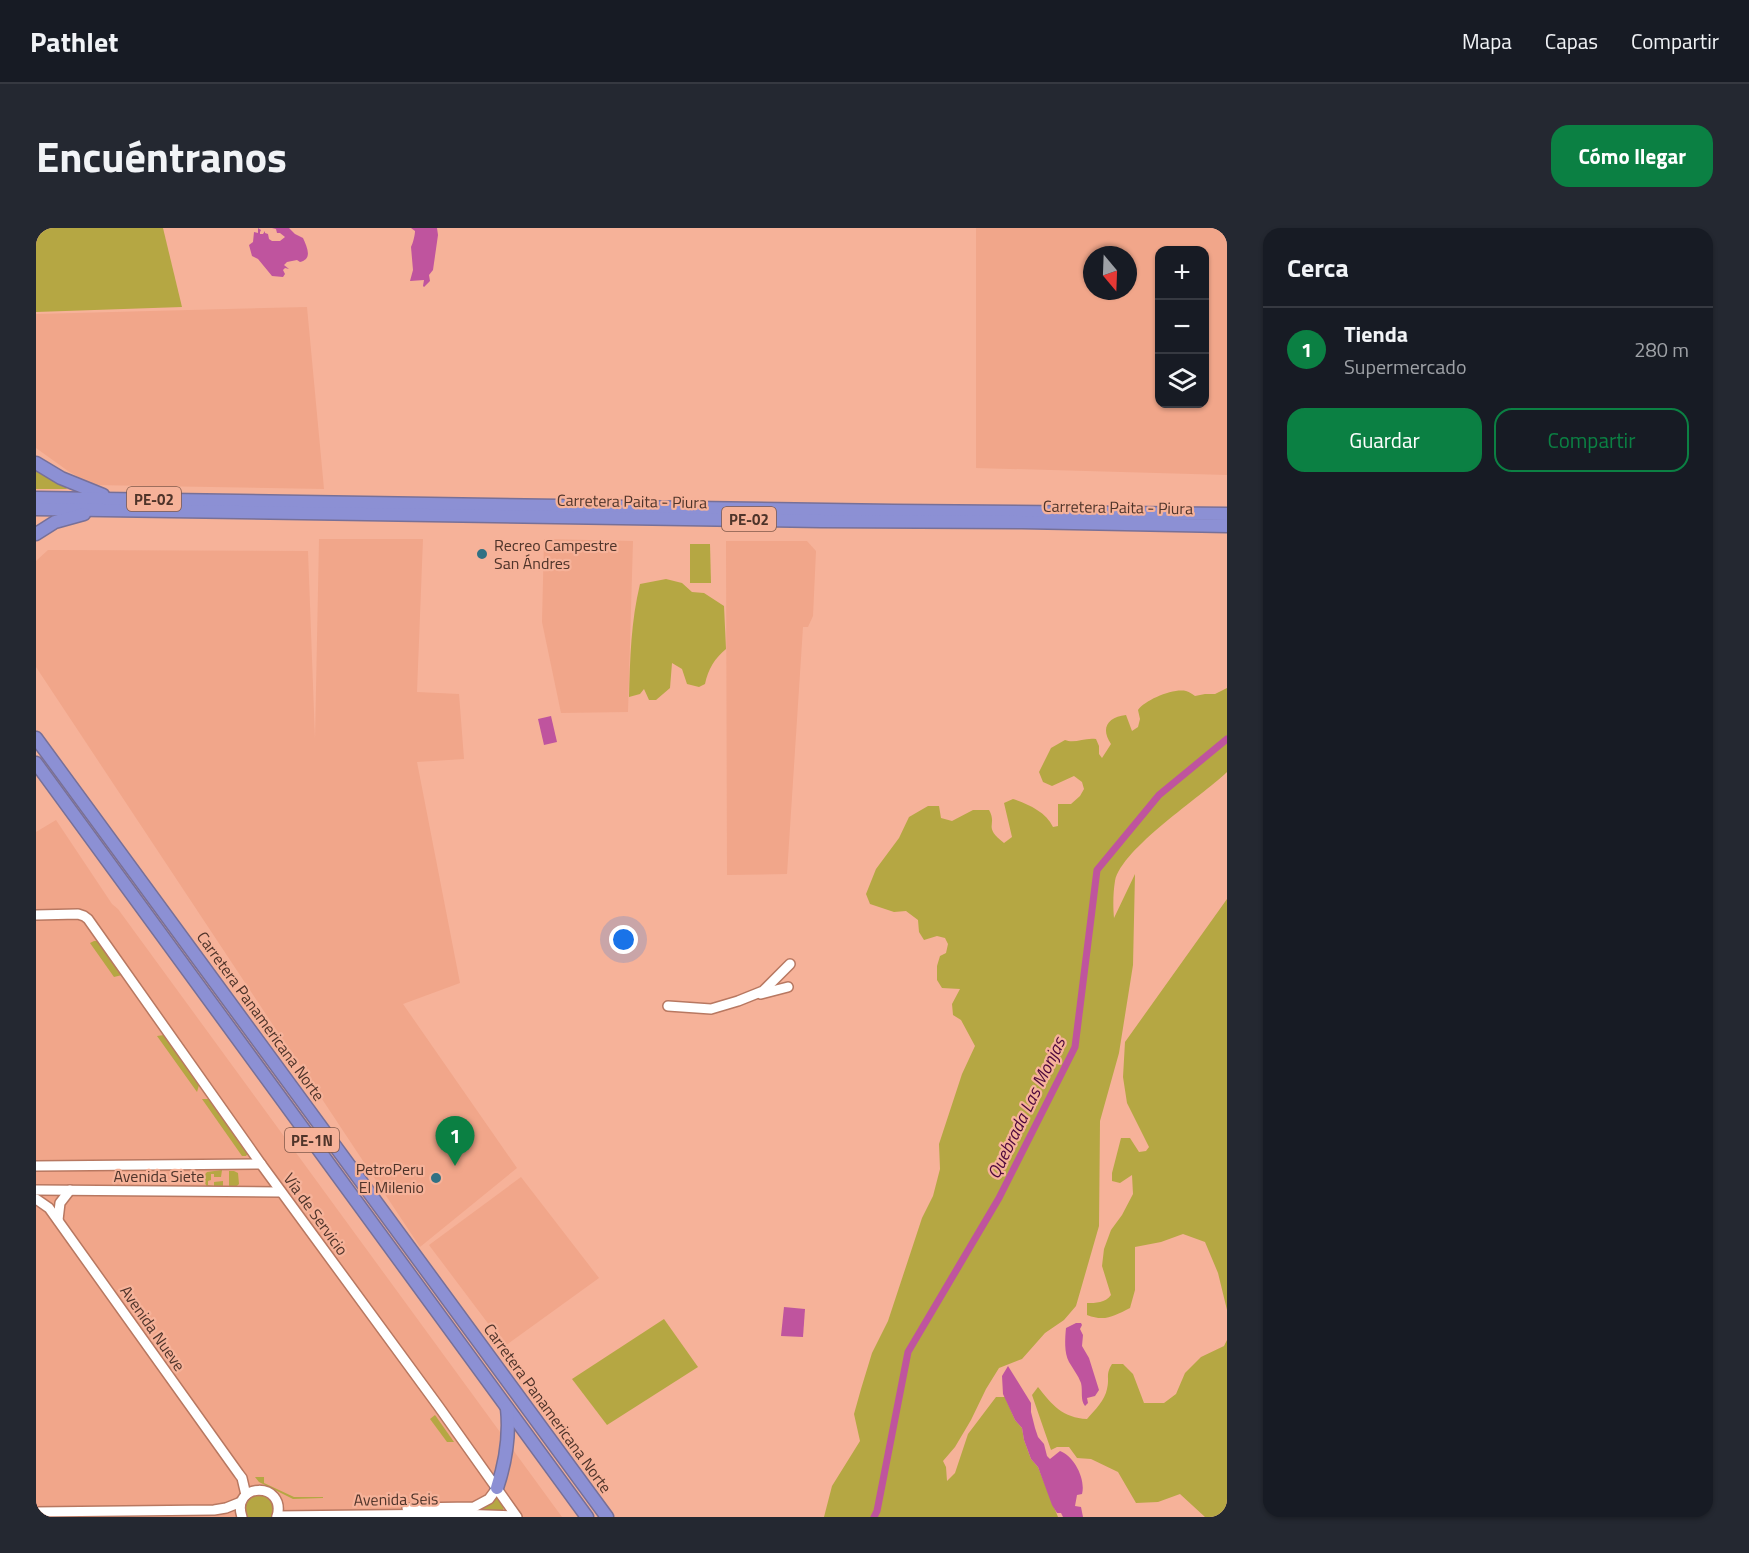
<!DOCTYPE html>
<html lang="es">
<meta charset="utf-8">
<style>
:root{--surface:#171b24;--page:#242831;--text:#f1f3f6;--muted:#9ea1a6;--line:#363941;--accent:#0b8043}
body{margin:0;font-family:"Titillium Web",sans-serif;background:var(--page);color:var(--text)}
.controls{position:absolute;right:18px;top:18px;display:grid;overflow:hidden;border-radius:12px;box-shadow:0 2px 4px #0004}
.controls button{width:54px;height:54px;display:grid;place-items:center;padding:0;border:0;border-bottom:2px solid var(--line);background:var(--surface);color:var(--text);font:30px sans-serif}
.compass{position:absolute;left:1047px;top:18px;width:54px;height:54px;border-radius:50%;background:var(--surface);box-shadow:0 2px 4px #0004;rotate:161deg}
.you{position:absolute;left:588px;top:712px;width:21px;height:21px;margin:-15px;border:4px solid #fff;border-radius:50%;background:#1a73e8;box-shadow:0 0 0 9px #1a73e833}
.badge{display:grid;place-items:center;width:39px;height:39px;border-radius:50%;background:var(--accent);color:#fff;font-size:20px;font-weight:700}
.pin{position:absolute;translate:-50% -50px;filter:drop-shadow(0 2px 3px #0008)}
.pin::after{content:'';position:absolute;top:32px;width:21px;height:18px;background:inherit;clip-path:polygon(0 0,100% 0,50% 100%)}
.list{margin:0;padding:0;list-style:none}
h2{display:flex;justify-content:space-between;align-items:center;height:78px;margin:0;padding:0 24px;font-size:26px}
h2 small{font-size:20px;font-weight:400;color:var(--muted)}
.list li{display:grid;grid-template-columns:39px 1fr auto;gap:18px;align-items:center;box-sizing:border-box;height:84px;padding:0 24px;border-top:2px solid var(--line)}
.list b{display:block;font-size:22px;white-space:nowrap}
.list p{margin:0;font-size:20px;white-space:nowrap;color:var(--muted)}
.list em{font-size:20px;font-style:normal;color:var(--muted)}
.actions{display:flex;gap:12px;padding:18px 24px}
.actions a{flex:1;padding:14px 0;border:2px solid var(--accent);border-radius:18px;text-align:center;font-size:21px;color:var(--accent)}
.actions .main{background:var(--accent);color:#fff}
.icon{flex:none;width:33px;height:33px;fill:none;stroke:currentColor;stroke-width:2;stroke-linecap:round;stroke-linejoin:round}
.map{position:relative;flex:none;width:1191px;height:1289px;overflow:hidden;border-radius:18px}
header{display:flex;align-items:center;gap:36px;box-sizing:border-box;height:84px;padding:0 30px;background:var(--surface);border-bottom:2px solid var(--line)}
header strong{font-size:28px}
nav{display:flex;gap:33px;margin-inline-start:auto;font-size:21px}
.intro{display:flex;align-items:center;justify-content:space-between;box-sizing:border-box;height:144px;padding:0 36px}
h1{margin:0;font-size:42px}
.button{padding:15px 27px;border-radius:18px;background:var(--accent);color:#fff;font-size:21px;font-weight:700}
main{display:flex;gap:36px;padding:0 36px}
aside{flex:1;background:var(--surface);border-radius:18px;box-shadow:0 2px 4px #0004}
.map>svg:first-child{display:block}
.built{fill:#f1a68a;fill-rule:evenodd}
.green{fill:#b5a743}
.water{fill:#bf549e}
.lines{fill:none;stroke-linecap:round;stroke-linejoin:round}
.canal{stroke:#bf549e;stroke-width:7}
.minor-casing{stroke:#b87861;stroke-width:12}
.highway-casing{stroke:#777098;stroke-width:15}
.minor{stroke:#fff;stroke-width:9}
.highway{stroke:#8c90d4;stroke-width:12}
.poi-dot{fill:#307184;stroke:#f6b299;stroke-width:2}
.labels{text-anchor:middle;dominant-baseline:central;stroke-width:4.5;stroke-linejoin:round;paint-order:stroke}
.shield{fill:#f6b299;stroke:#815a4b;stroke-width:1.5}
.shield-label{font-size:15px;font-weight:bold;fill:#4f342a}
.street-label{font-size:16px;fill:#4f342a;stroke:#f6b299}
.poi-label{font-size:16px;fill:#4f342a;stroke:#f6b299;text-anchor:start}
.water-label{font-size:18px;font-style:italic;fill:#4e083d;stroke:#f6b299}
</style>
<header>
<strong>Pathlet</strong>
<nav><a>Mapa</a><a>Capas</a><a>Compartir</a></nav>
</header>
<div class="intro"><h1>Encuéntranos</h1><a class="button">Cómo llegar</a></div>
<main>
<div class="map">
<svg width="1191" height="1289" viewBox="0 0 1191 1289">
<rect width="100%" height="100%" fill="#f6b299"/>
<g class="built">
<path d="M940 0H1191V247L940 240ZM1124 22H1168V176H1124ZM1056 27H1092V63H1056Z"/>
<path d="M271 79 288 261 56 257 32 243 0 220V86Z"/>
<path d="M283 311H387L381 464 423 466 428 531 381 534 424 755 367 776 481 940 384 1019 0 439V333L12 322 272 323 279 511Z"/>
<path d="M508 311 597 313 592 484 525 485 506 394Z"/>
<path d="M690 313H771L780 323 777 388 772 399H767L751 646 691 647Z"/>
<path d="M20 592 76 676 82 681 526 1289H0V604Z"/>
<path d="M485 949 563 1050 469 1118 393 1017Z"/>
</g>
<g class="green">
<path d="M0 0H127L146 79 0 84Z"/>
<path d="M0 239 28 257 31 261H0Z"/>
<path d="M654 316H674L675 355H654Z"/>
<path d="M630 351 646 355 656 364 668 365 688 378 690 421C679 430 672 441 669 456L663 459 651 456 646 441 636 435 634 460 620 472H613L608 461 604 466 593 469C594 430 595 393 604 356Z"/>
<path d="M1191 460V544C1165 569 1086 620 1079 653 1077 665 1077 679 1078 690L1099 646 1097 737 1083 825 1064 893 1063 998 1040 1078 1028 1092 1009 1105 986 1131 963 1140 950 1161 935 1192 919 1219 907 1233 910 1239 911 1253 919 1245 932 1206 960 1169H969L979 1192 986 1200 988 1212 995 1231 1002 1239 1022 1289H788L796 1258 824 1213 818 1186 825 1161 836 1125 852 1093 886 990 897 968 904 941 903 916 926 846 939 818 925 792 917 787 916 776 924 761 906 760 901 752V738L904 728 910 725 912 716 909 710 901 708 888 712 883 704 882 692 870 683 858 684 834 676 830 666 840 641 863 610 873 589 892 578H903L905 590 916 593 937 582H953C962 598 946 598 968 615L976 609 968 575 977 571C992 576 1010 584 1017 599L1022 598V576H1035L1044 568 1048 561 1046 554 1038 548 1016 558 1007 554 1003 544 1015 520 1029 512C1039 516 1049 509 1060 511L1063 518V526L1066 530 1075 516C1064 500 1072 489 1090 487L1096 503 1102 499 1104 491 1102 482C1109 472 1137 460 1150 463 1154 464 1156 466 1159 468L1169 466H1179Z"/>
<path d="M1191 671V1082L1182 1045 1169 1014 1147 1006 1125 1014 1099 1019V1062L1094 1080C1078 1088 1069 1094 1051 1087V1075C1060 1075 1069 1075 1075 1067L1066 1038 1068 1021 1075 1002 1086 987 1097 966 1096 947 1084 955 1076 953V945L1085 910H1094L1103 924 1110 923 1113 919 1091 875 1087 849 1089 814Z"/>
<path d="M58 713H61L86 747 78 749 54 715Z"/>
<path d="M128 807 163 857 161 864 121 808Z"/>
<path d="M166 871H173L212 925 210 928H206Z"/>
<path d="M186 942 185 949H178V946H175V952L172 953V957L178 958V954L187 953V960L171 959C168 954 167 948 171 944Z"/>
<path d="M193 943H198L202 945 203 956 200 959H193Z"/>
<path d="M628 1091 662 1139 571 1197 536 1151Z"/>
<path d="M1191 1112V1289H1169L1144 1266 1122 1274 1100 1275 1082 1244 1055 1231 1041 1230 1033 1219H1021L1015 1222 996 1167 1002 1159C1016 1177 1027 1190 1051 1191 1059 1182 1069 1172 1071 1161 1074 1150 1069 1147 1076 1136H1087L1097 1146 1108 1175H1128L1140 1166 1149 1145 1165 1129 1188 1118Z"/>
<path d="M399 1187 418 1214H411L394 1191Z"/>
<path d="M219 1249H228V1255L258 1269H287V1270L257 1271 223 1254Z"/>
<path d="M225 1266C237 1272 240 1276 237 1289H210C209 1273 209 1270 225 1266Z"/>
<path d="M461 1269 468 1279 467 1282 437 1284 452 1277Z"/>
</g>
<g class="water">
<path d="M222 0 225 2 224 4V6H227L229 3V5L232 6 233 11 236 13H244L249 9 244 5H241L240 1 236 0H253L259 6 267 10C271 19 277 31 264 34L261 32 251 34 248 37 253 41 249 40 247 42 249 46 247 49 236 48 222 31 216 28 213 17 217 14 218 4 222 5Z"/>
<path d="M375 0H401L402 7 397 42 393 47 394 53 388 59 387 58 388 52 374 53 377 42 375 19C377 15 379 7 379 3Z"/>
<path d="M515 488 521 514 508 517 502 491Z"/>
<path d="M748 1079 769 1081 767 1109 745 1108Z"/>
<path d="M1040 1095H1045L1046 1097 1044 1101 1047 1107 1046 1118 1053 1130 1063 1162 1059 1168 1051 1170 1052 1175 1049 1178C1044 1172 1047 1163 1045 1155 1042 1147 1037 1141 1033 1134 1028 1125 1029 1110 1030 1100Z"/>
<path d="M972 1138 995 1175V1184L999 1200 1002 1209 1008 1216 1011 1228 1014 1231 1024 1223C1038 1228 1050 1251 1046 1266L1041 1267 1039 1278 1045 1279 1047 1289H1027L1025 1285H1021L1016 1277 1002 1239 995 1231 988 1212 986 1200 979 1192 967 1166 966 1148Z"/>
</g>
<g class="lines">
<path class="canal" d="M838 1289 841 1283 872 1124 963 970 1039 819 1061 642 1123 567 1191 511"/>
<defs>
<g id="minor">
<path d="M0 687 42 686 48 688 52 691 225 936 403 1179 481 1289"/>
<path d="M725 766 752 759"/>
<path d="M632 778 675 781 702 773 727 763 754 736"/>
<path d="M0 938 225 936"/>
<path d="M0 962 245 964"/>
<path d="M0 971 13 980 203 1246 206 1250 210 1267"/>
<path d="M22 992 24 975 34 962"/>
<path d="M371 1280 438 1279 453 1271 461 1260"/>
<path d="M0 1284 178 1282 190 1280 205 1274"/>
<path d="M241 1288 421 1286 480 1288"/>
<path d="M206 1289C194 1254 251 1253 241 1289"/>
</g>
<g id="highway">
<path d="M0 235 25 250 67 267"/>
<path d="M0 270 858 283 1191 286"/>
<path d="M0 281 785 293 986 294 1191 298"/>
<path d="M0 306 19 294 48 286"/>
<path d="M0 510 571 1289"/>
<path d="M0 535 551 1289"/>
<path d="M461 1260C470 1233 474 1208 471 1180"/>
</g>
</defs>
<use href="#minor" class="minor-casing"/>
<use href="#highway" class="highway-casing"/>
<use href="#minor" class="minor"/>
<use href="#highway" class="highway"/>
</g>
<g class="poi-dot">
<circle cx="446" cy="326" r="6"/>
<circle cx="400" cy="950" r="6"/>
</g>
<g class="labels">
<g class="shield">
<rect x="91" y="259" width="54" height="24" rx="4.5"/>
<rect x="686" y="279" width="54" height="24" rx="4.5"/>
<rect x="249" y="900" width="54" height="24" rx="4.5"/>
</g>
<g class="shield-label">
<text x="118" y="271">PE-02</text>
<text x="713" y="291">PE-02</text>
<text x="276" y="912">PE-1N</text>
</g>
<g class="street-label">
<text transform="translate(596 273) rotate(1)">Carretera Paita - Piura</text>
<text transform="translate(1082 279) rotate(1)">Carretera Paita - Piura</text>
<text transform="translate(225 788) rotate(54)">Carretera Panamericana Norte</text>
<text x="123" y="948">Avenida Siete</text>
<text transform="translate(280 986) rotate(54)">Vía de Servicio</text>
<text transform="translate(117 1100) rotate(55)">Avenida Nueve</text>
<text transform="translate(512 1180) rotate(54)">Carretera Panamericana Norte</text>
<text transform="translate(360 1271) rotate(-1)">Avenida Seis</text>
</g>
<g class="poi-label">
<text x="458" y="317">Recreo Campestre<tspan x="458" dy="18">San Ándres</tspan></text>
<text x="388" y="941" text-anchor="end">PetroPeru<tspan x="388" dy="18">El Milenio</tspan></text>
</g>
<g class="water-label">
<text transform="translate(990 880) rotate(-64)">Quebrada Las Monjas</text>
</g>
</g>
</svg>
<div class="controls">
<button>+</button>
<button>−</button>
<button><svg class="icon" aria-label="layers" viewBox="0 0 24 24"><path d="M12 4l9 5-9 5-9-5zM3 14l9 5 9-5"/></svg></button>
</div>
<svg class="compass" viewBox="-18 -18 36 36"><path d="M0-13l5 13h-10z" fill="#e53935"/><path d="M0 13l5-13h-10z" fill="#9ea1a6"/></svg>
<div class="you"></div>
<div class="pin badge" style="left:419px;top:938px">1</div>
</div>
<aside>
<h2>Cerca<small></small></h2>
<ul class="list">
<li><span class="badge">1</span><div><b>Tienda</b><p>Supermercado</p></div><em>280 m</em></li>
</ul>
<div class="actions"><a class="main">Guardar</a><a>Compartir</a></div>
</aside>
</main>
